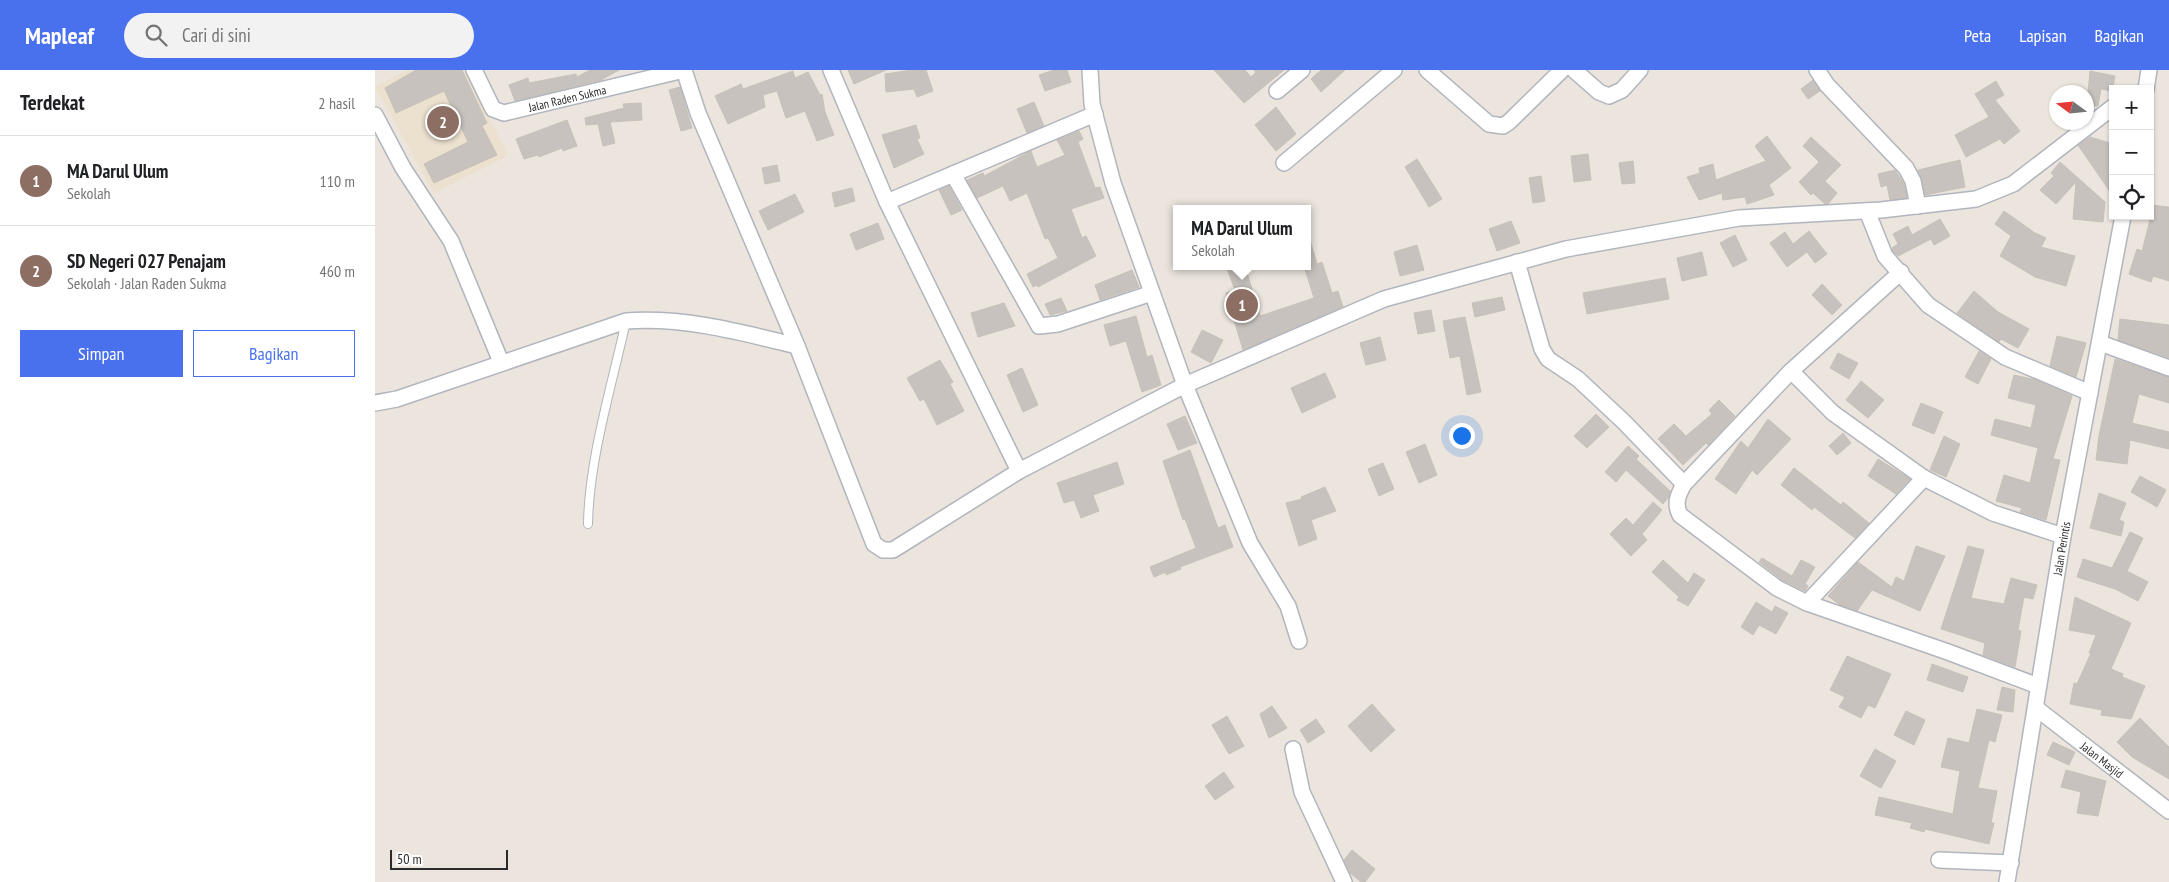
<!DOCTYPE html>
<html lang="id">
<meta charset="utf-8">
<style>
:root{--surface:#fff;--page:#f2f2f2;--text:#202124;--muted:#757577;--line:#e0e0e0;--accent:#4971ee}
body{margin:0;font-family:"PT Sans Narrow",sans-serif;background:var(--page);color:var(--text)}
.controls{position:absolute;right:15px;top:15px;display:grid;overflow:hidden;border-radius:0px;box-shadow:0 1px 4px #0004}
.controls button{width:45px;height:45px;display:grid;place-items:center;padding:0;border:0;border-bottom:1px solid var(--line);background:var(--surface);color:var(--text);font:25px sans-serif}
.compass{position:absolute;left:1674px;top:15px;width:45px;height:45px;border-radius:50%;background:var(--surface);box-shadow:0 1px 4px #0004;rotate:285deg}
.scale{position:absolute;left:15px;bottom:12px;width:118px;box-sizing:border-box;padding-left:5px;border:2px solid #2b2b2b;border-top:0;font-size:14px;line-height:18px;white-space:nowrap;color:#2b2b2b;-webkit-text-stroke:4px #fff;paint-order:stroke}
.you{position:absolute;left:1086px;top:365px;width:18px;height:18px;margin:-12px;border:4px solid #fff;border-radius:50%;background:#1a73e8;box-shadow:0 0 0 8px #1a73e833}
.badge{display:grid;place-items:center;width:32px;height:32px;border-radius:50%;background:var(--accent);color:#fff;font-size:16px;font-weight:700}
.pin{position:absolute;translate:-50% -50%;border:2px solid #fff;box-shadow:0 1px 5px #0006}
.popup{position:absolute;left:798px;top:135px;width:138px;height:65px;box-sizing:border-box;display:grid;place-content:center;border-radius:0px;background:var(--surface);filter:drop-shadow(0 1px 4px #0005);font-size:16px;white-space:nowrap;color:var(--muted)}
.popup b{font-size:19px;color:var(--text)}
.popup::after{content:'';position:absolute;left:50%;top:100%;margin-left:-10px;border:10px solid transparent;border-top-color:var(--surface)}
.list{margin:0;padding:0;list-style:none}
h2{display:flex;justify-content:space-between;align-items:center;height:65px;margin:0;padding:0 20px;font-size:21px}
h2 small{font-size:16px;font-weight:400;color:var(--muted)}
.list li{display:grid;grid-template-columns:32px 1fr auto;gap:15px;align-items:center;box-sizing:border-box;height:90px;padding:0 20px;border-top:1px solid var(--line)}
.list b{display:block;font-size:19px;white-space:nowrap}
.list p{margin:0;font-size:16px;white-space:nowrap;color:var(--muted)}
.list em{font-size:16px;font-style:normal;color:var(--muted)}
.actions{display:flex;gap:10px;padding:15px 20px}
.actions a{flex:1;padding:11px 0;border:1px solid var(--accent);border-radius:0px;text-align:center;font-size:18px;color:var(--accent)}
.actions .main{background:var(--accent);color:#fff}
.icon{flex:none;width:28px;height:28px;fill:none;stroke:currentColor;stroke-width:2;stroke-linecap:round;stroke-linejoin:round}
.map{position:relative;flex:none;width:1794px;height:812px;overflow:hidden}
header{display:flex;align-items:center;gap:30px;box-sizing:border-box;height:70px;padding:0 25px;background:var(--accent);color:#fff}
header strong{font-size:24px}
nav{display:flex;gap:28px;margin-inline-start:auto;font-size:18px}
.search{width:350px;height:45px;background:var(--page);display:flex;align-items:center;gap:12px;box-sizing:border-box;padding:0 18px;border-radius:28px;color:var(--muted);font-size:19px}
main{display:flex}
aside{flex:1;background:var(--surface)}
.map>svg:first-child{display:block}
.education{fill:#ece1cf}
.building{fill:#c7c2bd;stroke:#c7c1b8}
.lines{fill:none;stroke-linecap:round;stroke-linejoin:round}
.service-casing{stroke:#b1b5bd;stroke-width:10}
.minor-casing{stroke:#b1b5bd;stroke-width:18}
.service{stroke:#fff;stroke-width:8}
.minor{stroke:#fff;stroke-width:15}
.labels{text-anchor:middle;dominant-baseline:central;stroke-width:4;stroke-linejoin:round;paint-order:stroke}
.street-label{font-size:12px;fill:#2b2b2b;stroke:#fff}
</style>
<header>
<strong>Mapleaf</strong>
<div class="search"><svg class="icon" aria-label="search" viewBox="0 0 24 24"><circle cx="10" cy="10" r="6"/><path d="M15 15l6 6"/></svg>Cari di sini</div>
<nav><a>Peta</a><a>Lapisan</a><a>Bagikan</a></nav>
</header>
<main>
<aside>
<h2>Terdekat<small>2 hasil</small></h2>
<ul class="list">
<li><span class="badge" style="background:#8d6e63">1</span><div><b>MA Darul Ulum</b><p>Sekolah</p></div><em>110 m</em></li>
<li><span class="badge" style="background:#8d6e63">2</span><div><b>SD Negeri 027 Penajam</b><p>Sekolah · Jalan Raden Sukma</p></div><em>460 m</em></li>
</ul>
<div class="actions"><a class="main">Simpan</a><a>Bagikan</a></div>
</aside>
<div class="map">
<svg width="1794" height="812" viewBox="0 0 1794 812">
<rect width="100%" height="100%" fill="#ece5de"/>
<path class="education" d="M32 0H91L133 86 59 123 0 17Z"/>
<g class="building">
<path d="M41 0H87L112 53 107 56 122 85 59 113 49 94 93 72 69 21 21 43 10 18Z"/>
<path d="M215 0H244L226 10 140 31 134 15 153 8 154 13 201 4 202 7Z"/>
<path d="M473 0H511L479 14Z"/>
<path d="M537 0H551L558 21 542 27 539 19 511 22 510 4Z"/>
<path d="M679 0H692L696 12 670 21 664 5Z"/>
<path d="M839 0H870L876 7 881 2 879 0H909L869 33Z"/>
<path d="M946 0H970L946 22 936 9Z"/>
<path d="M418 1 420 8 433 2 445 25 447 24 450 42 459 65 442 71 430 41 411 48 402 21 388 25 390 37 353 54 340 26 366 14 368 19Z"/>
<path d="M1715 1 1740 6 1737 21 1726 19 1723 36 1712 34Z"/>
<path d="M1438 10 1445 21 1433 29 1426 19Z"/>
<path d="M1621 11 1629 25 1620 30 1645 61 1629 74 1625 69 1591 87 1580 65 1614 47 1600 24Z"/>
<path d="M305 17 317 58 306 61 294 20Z"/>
<path d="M659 32 669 56 652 63 642 39Z"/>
<path d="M266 33 267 50 235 52 240 73 228 76 223 54 211 55 210 48 249 38 248 34Z"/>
<path d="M901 37 921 64 901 81 880 55Z"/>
<path d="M192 50 202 76 188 81 187 78 164 87 163 85 149 89 141 69Z"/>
<path d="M541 55 545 68 542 69 549 84 519 98 507 65Z"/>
<path d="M704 61 708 69 703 72 720 118 725 117 729 128 696 139 707 168 711 166 721 186 663 217 662 215 658 217 652 204 683 188 673 168 670 169 652 123 635 131 628 116 602 128 592 110 608 103 609 106 656 81 662 97 690 85 682 70Z"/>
<path d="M1392 66 1416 98 1394 115 1399 125 1372 134 1370 127 1348 130 1347 123 1324 130 1312 107 1325 103 1324 98 1338 94 1341 110 1391 91 1380 76Z"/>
<path d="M1436 67 1466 95 1450 111 1462 123 1453 134H1450L1438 123 1436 125 1424 112 1444 92 1428 76Z"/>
<path d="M1715 67 1738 74V126L1703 75Z"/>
<path d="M1213 84 1216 110 1199 112 1196 86Z"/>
<path d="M1042 89 1067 129 1054 137 1030 97Z"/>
<path d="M1585 90 1590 117 1550 125 1543 100Z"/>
<path d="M1258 91 1260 113 1247 114 1244 93Z"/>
<path d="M1685 92 1730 132 1728 152 1698 149 1701 112 1681 134 1665 120 1679 106 1676 103Z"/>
<path d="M402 95 405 111 390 114 387 98Z"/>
<path d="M1520 100 1529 114 1532 128 1515 130 1512 115 1506 117 1503 104Z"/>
<path d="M1166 106 1170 131 1158 133 1154 108Z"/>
<path d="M574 116 587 140 576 145 564 120Z"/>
<path d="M477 118 480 131 460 137 457 123Z"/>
<path d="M420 124 429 142 393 160 384 141Z"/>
<path d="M1775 135 1794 137V211L1778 206 1776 212 1754 204 1762 179 1767 181 1775 150Z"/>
<path d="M1629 141 1660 163 1671 168 1666 177 1700 186 1691 216 1660 207 1625 186 1636 166 1620 154Z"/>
<path d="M1565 149 1575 166 1559 175 1556 169 1523 186 1518 181 1517 178 1523 174 1518 164 1533 156 1537 165Z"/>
<path d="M1136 151 1145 173 1122 181 1114 159Z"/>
<path d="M503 153 509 169 481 180 475 164Z"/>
<path d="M1434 161 1452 184 1440 193 1432 182 1412 197 1395 173 1410 162 1418 174Z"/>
<path d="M1360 165 1372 190 1358 197 1345 173Z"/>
<path d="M932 170H935L942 194 947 192 957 223 963 221 968 237 868 280 851 223 860 220 851 196H870L885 246 939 228 929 196H932Z"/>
<path d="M1042 175 1049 200 1025 206 1019 182Z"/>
<path d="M1327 182 1332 205 1307 211 1302 188Z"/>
<path d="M757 200 764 217 725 230 720 215Z"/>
<path d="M1290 208 1294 229 1212 244 1208 223Z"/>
<path d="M1447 214 1467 235 1457 245 1437 225Z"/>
<path d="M1599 221 1623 242 1654 259 1643 278 1626 269 1624 272 1582 243Z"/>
<path d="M1127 227 1130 240 1100 247 1097 233Z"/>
<path d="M686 228 692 241 675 245 670 234Z"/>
<path d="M629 233 640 256 603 267 596 243Z"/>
<path d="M1056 240 1060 261 1043 264 1039 243Z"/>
<path d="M761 246 772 287 777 285 786 315 767 322 751 271 735 276 729 255Z"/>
<path d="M1090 247 1106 322 1092 325 1085 286 1075 288 1068 251Z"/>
<path d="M1745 249 1794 255V288L1743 270Z"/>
<path d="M827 260 848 270 836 293 816 282Z"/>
<path d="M1682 266 1711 273 1701 307 1675 296Z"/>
<path d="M1005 267 1011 290 991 295 985 273Z"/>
<path d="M1604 281 1616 289 1603 314 1590 307Z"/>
<path d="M1463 283 1483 293 1474 309 1455 298Z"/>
<path d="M1740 289 1794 307V333L1764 324 1757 353 1794 362V379L1755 370 1752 394 1721 390 1724 366Z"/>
<path d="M565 290 578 312 575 314 589 341 562 355 549 329 545 331 532 308Z"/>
<path d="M647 298 663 335 648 342 632 305Z"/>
<path d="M950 303 961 327 927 343 916 318Z"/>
<path d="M1639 305 1661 310 1697 326 1678 389 1685 390 1671 450 1645 442 1647 438 1621 431 1629 405 1655 413 1663 378 1616 365 1620 349 1656 358 1661 335 1633 328Z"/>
<path d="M1486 311 1509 330 1493 348 1471 330Z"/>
<path d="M1344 330 1360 346 1333 375 1331 373 1308 395 1283 369 1299 354 1311 366 1337 344 1334 340Z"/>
<path d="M1546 333 1568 342 1559 364 1537 355Z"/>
<path d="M1221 344 1234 357 1212 378 1199 366Z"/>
<path d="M810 346 822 373 803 380 792 354Z"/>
<path d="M1393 349 1416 369 1382 405 1377 400 1361 424 1340 409 1366 371 1373 378Z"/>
<path d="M1468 363 1476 373 1462 385 1454 376Z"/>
<path d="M1569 366 1585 374 1571 407 1555 400Z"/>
<path d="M1050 374 1062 405 1044 413 1031 382Z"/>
<path d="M1253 376 1264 386 1261 389 1295 421 1293 428 1288 434 1251 400 1241 412 1230 402Z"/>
<path d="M815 380 843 458 850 455 858 477 805 497 806 499 791 505V502L779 507 775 497 821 478 810 449 808 450 788 391Z"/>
<path d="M1503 389 1535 409 1521 424 1493 406Z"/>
<path d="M742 392 749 414 718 425 724 441 706 448 699 430 689 433 682 413Z"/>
<path d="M1008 393 1019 419 1004 426 993 399Z"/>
<path d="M1419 398 1466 435 1468 432 1494 453 1480 468 1439 437 1437 440 1406 415Z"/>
<path d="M1765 406 1791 420 1782 437 1756 422Z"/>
<path d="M950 417 961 441 936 450 942 469 924 476 911 433 927 429 926 427Z"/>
<path d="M1724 423 1751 433 1744 450 1749 452 1746 466 1715 458Z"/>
<path d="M1278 432 1287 440 1267 464 1272 470 1256 486 1235 464 1251 448 1258 455Z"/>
<path d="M1755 462 1768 468 1752 501 1773 512 1763 531 1740 519 1702 507 1708 489 1737 498Z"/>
<path d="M1541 476 1570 486 1545 541 1497 520 1482 541 1465 535 1453 526 1483 492 1517 517 1521 507 1529 511Z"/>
<path d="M1593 476 1609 480 1596 528 1629 534 1636 508 1662 515 1658 529 1649 527 1643 560 1646 561 1640 597 1608 585 1610 573 1566 559Z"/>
<path d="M1387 488 1417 506 1426 490 1440 497 1430 514 1433 516 1430 521 1407 510 1384 492Z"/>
<path d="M1288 490 1313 513 1319 503 1330 510 1313 536 1302 530 1304 527 1277 502Z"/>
<path d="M1700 527 1756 553 1736 599 1748 604 1747 607 1770 616 1756 649 1726 645 1727 640 1695 634 1699 613 1702 614 1716 583H1714L1721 565 1694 560Z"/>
<path d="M1381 532 1397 542 1400 536 1413 543 1401 564 1384 555 1378 565 1366 557Z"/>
<path d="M1472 586 1516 604 1500 638 1493 635 1486 648 1464 637 1470 627 1455 620Z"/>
<path d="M1557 594 1593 607 1588 622 1552 610Z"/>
<path d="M1627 617 1640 620 1638 642 1622 640Z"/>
<path d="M997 634 1020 660 996 682 973 656Z"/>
<path d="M897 636 912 658 894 668 885 644Z"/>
<path d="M1602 639 1627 645 1620 672 1614 670 1603 718 1622 721 1616 753H1619L1614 774 1550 759 1549 762 1535 758 1537 753 1500 745 1504 727 1578 744 1585 701 1566 697 1573 668 1594 673Z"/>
<path d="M1531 641 1550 650 1539 675 1519 665Z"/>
<path d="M852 646 869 676 854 684 837 655Z"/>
<path d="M1765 648 1794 677V709L1757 687 1742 672Z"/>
<path d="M941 649 950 662 933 673 925 660Z"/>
<path d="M1678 672 1700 682 1694 695 1672 685Z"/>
<path d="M1500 679 1521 691 1506 718 1485 706Z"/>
<path d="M1691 700 1731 711 1723 746 1702 743 1706 722 1686 717Z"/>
<path d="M849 702 859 717 840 730 830 716Z"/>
<path d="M977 780 1000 799 990 812H986L975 803 969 790Z"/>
</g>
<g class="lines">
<defs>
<path id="service" d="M213 454C214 389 237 315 251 251"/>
<g id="minor">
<path id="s1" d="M99 0 118 39 129 43 309 0"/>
<path d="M309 0 323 43 422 276 499 474 508 480H518L644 401 810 315 1009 229 1191 179 1364 148 1506 140 1601 129 1638 114 1738 37"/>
<path d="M456 0 512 132"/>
<path d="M715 0 717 34 738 113 810 315 875 473 913 536 924 571"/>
<path d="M1052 0 1114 54 1128 56 1134 52 1187 0"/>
<path d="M1199 0 1224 22 1234 26 1247 20 1265 0"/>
<path d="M1442 0 1452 15 1531 98 1538 111 1543 136"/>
<path d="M1771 19 1774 0"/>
<path d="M902 21 927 0"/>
<path d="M0 45 28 98 76 171 126 292"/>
<path d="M909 93 1019 0"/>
<path d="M578 104 664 256 683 254 777 223"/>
<path d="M1492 141 1510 186 1553 235 1630 287 1715 323"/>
<path d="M1142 192 1167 279 1173 289 1203 309 1249 352 1309 414"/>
<path d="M1526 202 1416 301 1309 414C1303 425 1299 433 1305 445L1402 518 1432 533 1573 582 1663 616"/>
<path d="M1725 273 1794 298"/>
<path d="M1416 301 1458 343 1549 408 1618 443 1688 466"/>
<path d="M0 333 22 329 251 251C310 247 365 262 422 276"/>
<path d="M644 401 512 132 720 44"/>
<path d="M1432 533 1549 408"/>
<path id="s2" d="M1661 638 1794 741"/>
<path d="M918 679 927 722 969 812"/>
<path d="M1564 790 1636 793"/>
<path id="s3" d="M1632 812 1688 466 1748 146"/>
</g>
</defs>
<use href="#service" class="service-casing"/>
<use href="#minor" class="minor-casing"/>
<use href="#service" class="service"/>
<use href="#minor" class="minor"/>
</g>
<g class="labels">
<g class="street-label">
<text stroke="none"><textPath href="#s1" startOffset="120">Jalan Raden Sukma</textPath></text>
<text stroke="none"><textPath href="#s3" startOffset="338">Jalan Perintis</textPath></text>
<text stroke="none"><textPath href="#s2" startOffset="84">Jalan Masjid</textPath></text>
</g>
</g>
</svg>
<div class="controls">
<button>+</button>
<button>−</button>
<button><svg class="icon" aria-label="locate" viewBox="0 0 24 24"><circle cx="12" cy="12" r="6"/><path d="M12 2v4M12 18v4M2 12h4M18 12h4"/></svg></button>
</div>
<svg class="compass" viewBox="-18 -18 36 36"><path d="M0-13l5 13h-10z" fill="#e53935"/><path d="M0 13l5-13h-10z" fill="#757577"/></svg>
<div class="scale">50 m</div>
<div class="you"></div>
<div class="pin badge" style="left:867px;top:235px;background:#8d6e63">1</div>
<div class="popup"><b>MA Darul Ulum</b>Sekolah</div>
<div class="pin badge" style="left:68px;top:52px;background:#8d6e63">2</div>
</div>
</main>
